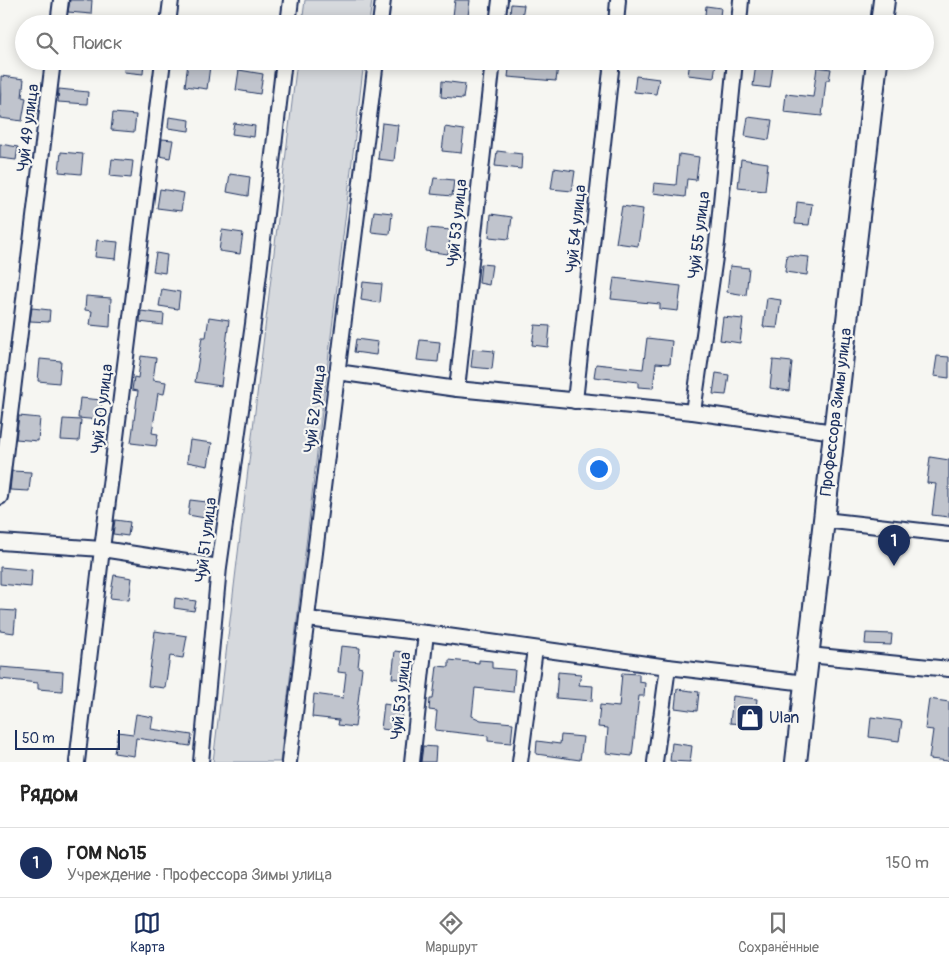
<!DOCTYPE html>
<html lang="ru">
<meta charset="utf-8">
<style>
:root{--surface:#fff;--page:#f2f2f2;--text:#222;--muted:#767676;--line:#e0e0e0;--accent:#1b2f5e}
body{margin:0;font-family:Pangolin,sans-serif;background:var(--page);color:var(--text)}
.scale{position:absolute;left:15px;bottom:12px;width:105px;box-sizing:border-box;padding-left:5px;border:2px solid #1b2f5e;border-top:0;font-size:14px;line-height:18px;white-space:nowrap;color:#1b2f5e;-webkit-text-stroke:4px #f6f6f2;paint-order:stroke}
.you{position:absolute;left:598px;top:468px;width:18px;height:18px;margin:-12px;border:4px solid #fff;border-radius:50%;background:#1a73e8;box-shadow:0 0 0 8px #1a73e833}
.badge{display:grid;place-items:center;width:32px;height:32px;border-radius:50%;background:var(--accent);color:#fff;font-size:16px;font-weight:700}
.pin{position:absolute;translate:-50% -41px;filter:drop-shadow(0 1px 2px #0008)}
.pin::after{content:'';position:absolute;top:26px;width:18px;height:15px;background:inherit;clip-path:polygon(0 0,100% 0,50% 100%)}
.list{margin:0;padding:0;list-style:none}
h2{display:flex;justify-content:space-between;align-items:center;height:65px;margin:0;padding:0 20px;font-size:21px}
h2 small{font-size:16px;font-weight:400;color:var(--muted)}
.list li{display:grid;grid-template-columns:32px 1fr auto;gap:15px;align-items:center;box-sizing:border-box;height:70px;padding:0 20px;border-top:1px solid var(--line)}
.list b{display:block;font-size:19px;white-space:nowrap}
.list p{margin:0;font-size:16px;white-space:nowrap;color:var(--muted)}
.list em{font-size:16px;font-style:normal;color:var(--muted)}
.icon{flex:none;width:28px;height:28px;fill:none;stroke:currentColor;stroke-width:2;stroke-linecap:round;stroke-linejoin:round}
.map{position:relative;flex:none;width:949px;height:762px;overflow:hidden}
.search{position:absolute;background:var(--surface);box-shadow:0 2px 12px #0003;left:15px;right:15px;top:15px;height:55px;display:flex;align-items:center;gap:12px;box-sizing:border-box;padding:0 18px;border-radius:28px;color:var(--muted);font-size:19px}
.sheet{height:135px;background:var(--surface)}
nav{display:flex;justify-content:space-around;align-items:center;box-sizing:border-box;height:70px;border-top:1px solid var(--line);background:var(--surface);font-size:14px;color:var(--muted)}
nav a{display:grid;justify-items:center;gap:2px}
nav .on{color:var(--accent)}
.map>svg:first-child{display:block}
.green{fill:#d6d9dd;stroke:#78849e}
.building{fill:#c0c4cd;stroke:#1b2f5e}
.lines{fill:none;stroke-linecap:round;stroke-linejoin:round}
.street-casing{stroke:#1b2f5e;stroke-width:18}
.secondary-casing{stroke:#1b2f5e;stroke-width:24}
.street{stroke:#f6f6f2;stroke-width:14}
.secondary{stroke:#f6f6f2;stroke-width:20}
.labels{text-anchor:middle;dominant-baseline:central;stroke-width:4.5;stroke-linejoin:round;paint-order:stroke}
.street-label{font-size:16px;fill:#1b2f5e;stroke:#f6f6f2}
.poi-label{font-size:16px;fill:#1b2f5e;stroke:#f6f6f2;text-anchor:start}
</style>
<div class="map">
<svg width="949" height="762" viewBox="0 0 949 762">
<rect width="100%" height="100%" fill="#f6f6f2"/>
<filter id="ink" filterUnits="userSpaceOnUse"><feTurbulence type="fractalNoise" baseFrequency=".02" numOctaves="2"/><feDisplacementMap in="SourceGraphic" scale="10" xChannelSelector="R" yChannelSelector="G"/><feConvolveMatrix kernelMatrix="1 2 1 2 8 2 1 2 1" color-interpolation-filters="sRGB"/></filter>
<g filter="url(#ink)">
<g class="green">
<path d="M305 0H372L369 24H302Z"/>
<path d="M297 61H364L280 762H213Z"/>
</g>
<g class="building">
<path d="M70 0H92L91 14 68 12Z"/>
<path d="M455 0H470L467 24H452Z"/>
<path d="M511 4 524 5 521 24H509Z"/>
<path d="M706 6 721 8 719 24H704Z"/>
<path d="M125 61H144L143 74 124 72Z"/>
<path d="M510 61 558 66 556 81 508 77Z"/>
<path d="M690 61H716L714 78 688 75Z"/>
<path d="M188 63 210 66 207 89 185 86Z"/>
<path d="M756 64 773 66 770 88 753 86Z"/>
<path d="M817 67 831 69 829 80H826L822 116 784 112 786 94 813 97Z"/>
<path d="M239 70 263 74 260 94 236 90Z"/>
<path d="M1 76 24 79 22 97 26 98 22 121 0 118Z"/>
<path d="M636 76 659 79 656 94 634 92Z"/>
<path d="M442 81 465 84 463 99 441 97Z"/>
<path d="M59 89 88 92 87 104 58 102Z"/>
<path d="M113 113 136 115 134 132 111 130Z"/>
<path d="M169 117 190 120 189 131 168 128Z"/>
<path d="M748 117 772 120 769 140 745 136Z"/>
<path d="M234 123 255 126 254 137 232 134Z"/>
<path d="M382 123 398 125 394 161 378 159Z"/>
<path d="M445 127 464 130 461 153 442 151Z"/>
<path d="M162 139 173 140 170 158 160 156Z"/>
<path d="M0 144 18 147 16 160 0 158Z"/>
<path d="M497 151 522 154 521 169 495 166Z"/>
<path d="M61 152 83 154 81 174 59 172Z"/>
<path d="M679 154 699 157 696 180 687 179 685 197 653 193 654 183 676 185Z"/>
<path d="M112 159 133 161 131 178 110 176Z"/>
<path d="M741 159 768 163 765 191 738 188Z"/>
<path d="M554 168 575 171 572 191 551 189Z"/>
<path d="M230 174 250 177 248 196 227 192Z"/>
<path d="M434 178 454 180 452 196 431 194Z"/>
<path d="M160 189 184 193 181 211 157 208Z"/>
<path d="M797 202 812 204 809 225 795 224Z"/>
<path d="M622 206 643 209 638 246 616 243Z"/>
<path d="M374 211 392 213 390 234 371 232Z"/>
<path d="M491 214 512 217 509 239 489 237Z"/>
<path d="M428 228 451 230 448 254 425 251Z"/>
<path d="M222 230 243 233 240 254 219 251Z"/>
<path d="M97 240 118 242 116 259 95 257Z"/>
<path d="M156 253 167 255 165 273 153 271Z"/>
<path d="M787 255 809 257 807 275 785 272Z"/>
<path d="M481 264 492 265 489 285 479 283Z"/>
<path d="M730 266 749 268 746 295 727 292Z"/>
<path d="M614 278 681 286 678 311 660 309V304L611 299Z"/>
<path d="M363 282 382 284 380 303 361 300Z"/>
<path d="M162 289 180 292 178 309 159 306Z"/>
<path d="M86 296 111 298 110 327 90 325 92 311 85 310Z"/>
<path d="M767 298 781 300 777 328 763 327Z"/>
<path d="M32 308 50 310 49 322 30 321Z"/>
<path d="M141 311 164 314 163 325 140 322Z"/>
<path d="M209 317 229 320 221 386 195 382 202 337H206Z"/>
<path d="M723 317 743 319 740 343 720 340Z"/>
<path d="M535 325 550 326 548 347 532 345Z"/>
<path d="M647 338 672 341 670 364 656 363 653 388 638 387V382L594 377 596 364 643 369Z"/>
<path d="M356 339 378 342 376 355 354 352Z"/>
<path d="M420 340 440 342 438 362 417 360Z"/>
<path d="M473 349 494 351 492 369 471 367Z"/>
<path d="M141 356 156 358 153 380 166 382 164 394 158 393 152 433 158 434 156 446 131 443 138 391 132 390 134 377 138 378Z"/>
<path d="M937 356 949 357V378L934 376Z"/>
<path d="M40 359 61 361 59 383 38 381Z"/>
<path d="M773 360 792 362 789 391 770 388Z"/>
<path d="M716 373 729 375 726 395 713 394Z"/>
<path d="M80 398 102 400 100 420 78 418Z"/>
<path d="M19 416 40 418 38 441 16 439Z"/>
<path d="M63 419 81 420 79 441 61 440Z"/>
<path d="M190 440 212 443 208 466 187 462Z"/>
<path d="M930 457 949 460V517L932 515 936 484 927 483Z"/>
<path d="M12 471 31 472 29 491 10 490Z"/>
<path d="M190 500 207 502 205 518 188 515Z"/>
<path d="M115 520 130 522 128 536 113 534Z"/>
<path d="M0 567 32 570 31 587 0 584Z"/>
<path d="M114 575 132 578 129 600 110 598Z"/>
<path d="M175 598 196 601 194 611 174 608Z"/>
<path d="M0 610 16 611 14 633 0 631Z"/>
<path d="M155 631 187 636 183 658 170 656 165 688 148 686Z"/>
<path d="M866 633 892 634 891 645 865 644Z"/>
<path d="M341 646 360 648 358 667 362 668 355 727 338 725 339 720 312 717 314 694 343 698 346 673 338 672Z"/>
<path d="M395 651 409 653 406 680 392 678Z"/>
<path d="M449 660 479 663V660L492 661V668L515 670 513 692 475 688 472 716 481 720 513 723 511 743 488 741V736L435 730 437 711 429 710 430 699H433L437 666 449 667Z"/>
<path d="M0 667 63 672 62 691 38 689V683L0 679Z"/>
<path d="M558 672 581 674 579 685 593 686 592 701 556 698Z"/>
<path d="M622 673 639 674V682L645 683 644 696H639L632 756 606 753 608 728 598 727 600 705 619 707Z"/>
<path d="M677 689 699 692 697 711 675 708Z"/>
<path d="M733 696 757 699 754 725 730 723Z"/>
<path d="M929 699 949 702V761L929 759 933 730 925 729Z"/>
<path d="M384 704 403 707 400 731 381 729Z"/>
<path d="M136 714 153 717 151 729 192 735 190 746 136 738 134 756 114 753 118 732 133 734Z"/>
<path d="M871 717 902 721 899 741 869 737Z"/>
<path d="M561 735 583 737 580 760 536 754 537 741 560 744Z"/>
<path d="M672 743 692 746 690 762 670 761Z"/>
<path d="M423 746 436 747 435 762H421Z"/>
</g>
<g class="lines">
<defs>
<g id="street">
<path d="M58 24 61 0"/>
<path d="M168 24 171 0"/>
<path d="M288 24 291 0"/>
<path d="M380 24 383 0"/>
<path d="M497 24 500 0"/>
<path d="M616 24 618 0"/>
<path d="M739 24 741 0"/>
<path d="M337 372 457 389 693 412 834 432"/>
<path d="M457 389 493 61"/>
<path d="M575 401 612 61"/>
<path d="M693 412 717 243 735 61"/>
<path d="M0 497 53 61"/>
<path d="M824 520 949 534"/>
<path d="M0 542 102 549 219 567"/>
<path d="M307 619 426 633 668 667 806 683"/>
<path d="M809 655 949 669"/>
<path d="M77 762 102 549 163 61"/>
<path d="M201 762 219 567 253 324 284 61"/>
<path d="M289 762 376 61"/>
<path d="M412 762 426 633"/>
<path d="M520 762 535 649"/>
<path d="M655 762 668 667"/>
</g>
<g id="secondary">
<path d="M881 24 884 0"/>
<path d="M796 762 877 61"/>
</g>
</defs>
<use href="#street" class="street-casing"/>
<use href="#secondary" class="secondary-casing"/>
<use href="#street" class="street"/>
<use href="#secondary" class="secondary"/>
</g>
</g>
<defs>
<symbol id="shop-square" viewBox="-11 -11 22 22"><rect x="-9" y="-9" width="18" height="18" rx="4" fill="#1b2f5e" stroke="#f6f6f2"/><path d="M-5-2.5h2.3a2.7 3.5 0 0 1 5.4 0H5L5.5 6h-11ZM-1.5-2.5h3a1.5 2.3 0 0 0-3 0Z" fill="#fff"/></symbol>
</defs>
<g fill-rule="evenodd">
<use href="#shop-square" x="734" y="702" width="32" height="32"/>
</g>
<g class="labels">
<g class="street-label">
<text transform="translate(28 128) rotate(-83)">Чуй 49 улица</text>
<text transform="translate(457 223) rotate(-84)">Чуй 53 улица</text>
<text transform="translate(576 229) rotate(-84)">Чуй 54 улица</text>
<text transform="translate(699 235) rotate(-83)">Чуй 55 улица</text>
<text transform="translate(102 409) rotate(-83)">Чуй 50 улица</text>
<text transform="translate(315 409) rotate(-83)">Чуй 52 улица</text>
<text transform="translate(836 412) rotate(-83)">Профессора Зимы улица</text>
<text transform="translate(206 540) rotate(-83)">Чуй 51 улица</text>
<text transform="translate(401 696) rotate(-84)">Чуй 53 улица</text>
</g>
<g class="poi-label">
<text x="769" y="718">Ulan</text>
</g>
</g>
</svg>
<div class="scale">50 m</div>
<div class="you"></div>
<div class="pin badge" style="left:894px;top:566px">1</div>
<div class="search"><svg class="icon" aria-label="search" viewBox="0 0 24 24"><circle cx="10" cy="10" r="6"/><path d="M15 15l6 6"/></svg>Поиск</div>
</div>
<section class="sheet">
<h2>Рядом<small></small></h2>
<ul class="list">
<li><span class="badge">1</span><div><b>ГОМ №15</b><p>Учреждение · Профессора Зимы улица</p></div><em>150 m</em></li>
</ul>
</section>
<nav>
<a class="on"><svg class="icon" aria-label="map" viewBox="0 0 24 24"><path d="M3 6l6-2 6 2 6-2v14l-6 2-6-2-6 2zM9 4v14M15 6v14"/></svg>Карта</a>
<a><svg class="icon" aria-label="directions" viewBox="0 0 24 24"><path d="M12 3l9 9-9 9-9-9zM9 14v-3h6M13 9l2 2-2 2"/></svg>Маршрут</a>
<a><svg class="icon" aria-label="saved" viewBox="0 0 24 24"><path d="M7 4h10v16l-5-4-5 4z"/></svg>Сохранённые</a>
</nav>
